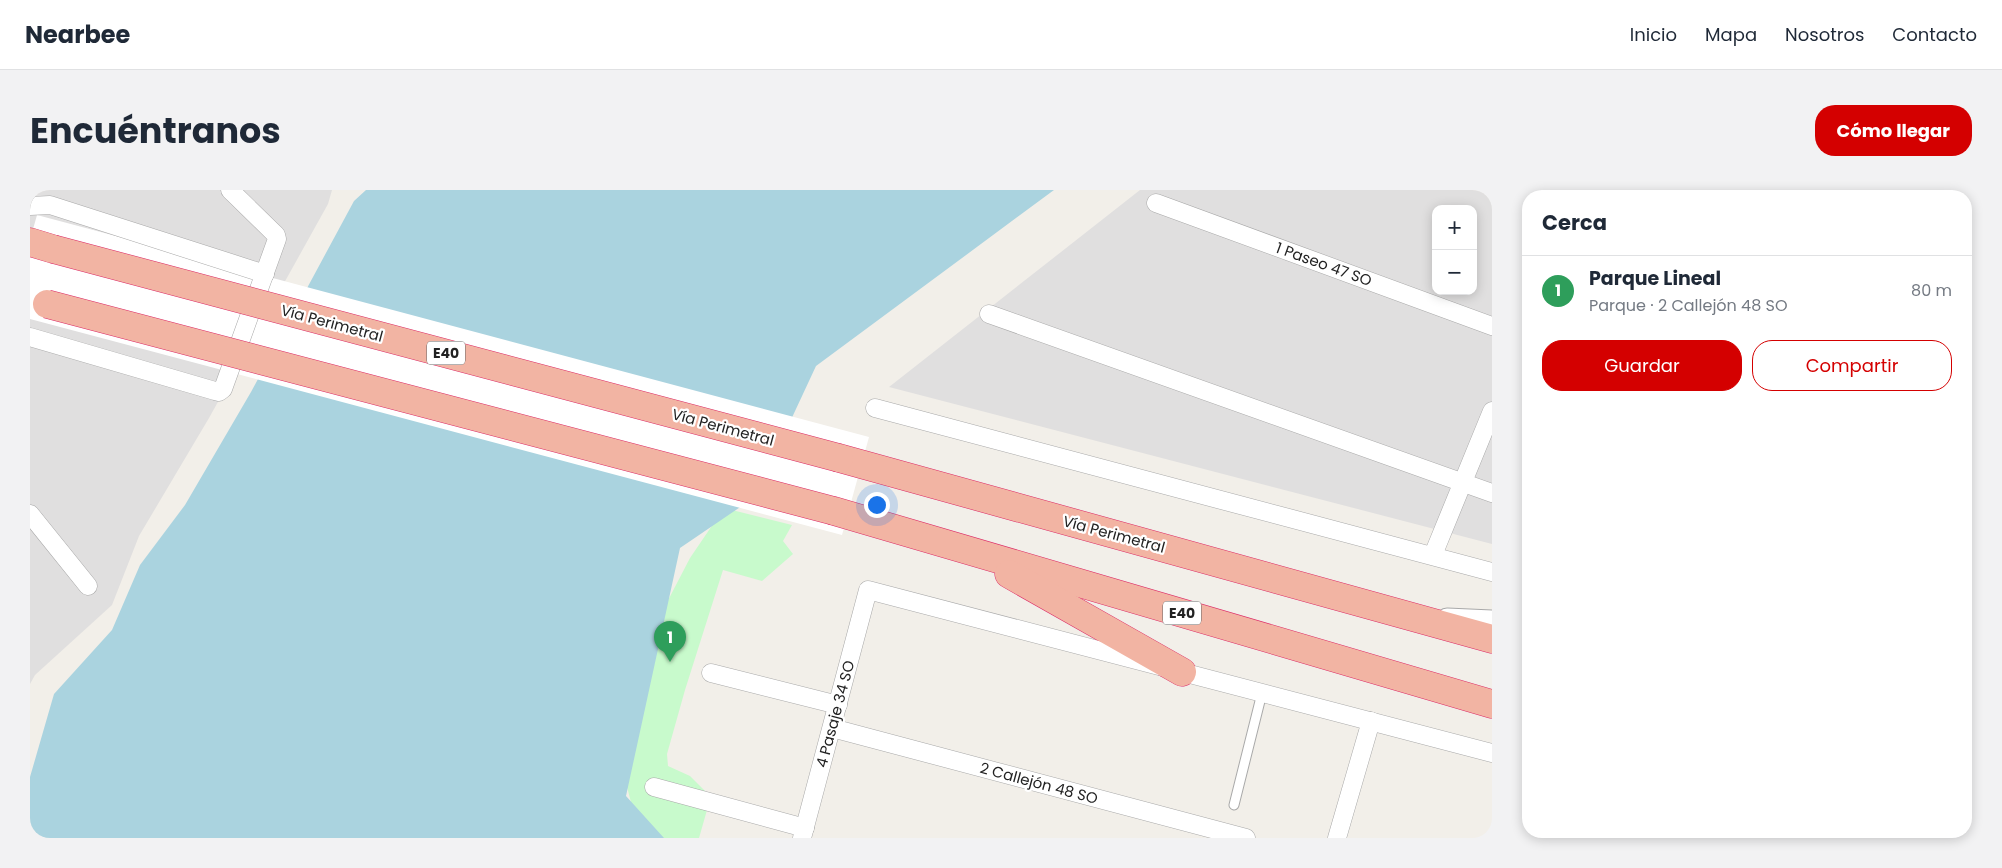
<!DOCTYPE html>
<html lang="es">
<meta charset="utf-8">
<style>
:root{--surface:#fff;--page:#f2f2f3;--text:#1f2937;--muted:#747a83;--line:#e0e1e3;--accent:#d40000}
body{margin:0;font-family:Poppins,sans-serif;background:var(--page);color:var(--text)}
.controls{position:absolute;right:15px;top:15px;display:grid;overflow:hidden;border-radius:10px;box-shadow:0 2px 12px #0003}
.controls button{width:45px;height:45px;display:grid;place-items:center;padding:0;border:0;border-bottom:1px solid var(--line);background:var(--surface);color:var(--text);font:25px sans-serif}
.you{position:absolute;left:846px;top:314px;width:18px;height:18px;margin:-12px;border:4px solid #fff;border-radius:50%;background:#1a73e8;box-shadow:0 0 0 8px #1a73e833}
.badge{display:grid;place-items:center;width:32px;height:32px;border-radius:50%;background:var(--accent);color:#fff;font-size:16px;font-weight:700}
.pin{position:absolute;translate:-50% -41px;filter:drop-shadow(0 1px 2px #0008)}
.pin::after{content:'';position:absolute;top:26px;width:18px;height:15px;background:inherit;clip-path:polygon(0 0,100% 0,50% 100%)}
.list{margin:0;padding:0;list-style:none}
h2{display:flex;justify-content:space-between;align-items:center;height:65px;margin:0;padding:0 20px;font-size:21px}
h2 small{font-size:16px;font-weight:400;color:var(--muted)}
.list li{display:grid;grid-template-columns:32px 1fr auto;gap:15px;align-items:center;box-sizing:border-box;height:70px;padding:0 20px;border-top:1px solid var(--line)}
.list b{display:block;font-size:19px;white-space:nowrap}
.list p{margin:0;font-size:16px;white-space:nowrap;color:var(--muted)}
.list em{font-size:16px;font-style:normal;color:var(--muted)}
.actions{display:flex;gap:10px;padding:15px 20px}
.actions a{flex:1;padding:11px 0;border:1px solid var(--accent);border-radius:20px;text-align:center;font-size:18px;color:var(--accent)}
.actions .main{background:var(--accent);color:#fff}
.map{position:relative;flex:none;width:1462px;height:648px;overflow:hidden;border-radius:20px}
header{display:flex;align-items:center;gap:30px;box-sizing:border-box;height:70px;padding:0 25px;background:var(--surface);border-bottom:1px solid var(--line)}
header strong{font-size:24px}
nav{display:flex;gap:28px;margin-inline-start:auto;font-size:18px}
.intro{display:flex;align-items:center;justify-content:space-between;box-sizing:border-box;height:120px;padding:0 30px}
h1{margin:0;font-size:35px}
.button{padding:12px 22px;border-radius:20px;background:var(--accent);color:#fff;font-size:18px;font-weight:700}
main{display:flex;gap:30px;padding:0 30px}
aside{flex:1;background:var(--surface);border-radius:20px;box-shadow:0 2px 12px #0003}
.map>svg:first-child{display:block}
.residential{fill:#e0dfdf;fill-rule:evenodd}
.park{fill:#c8facc}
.water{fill:#aad3df}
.pier{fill:#fff}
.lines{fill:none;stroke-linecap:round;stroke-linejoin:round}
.service-casing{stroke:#a9a9a9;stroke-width:11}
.minor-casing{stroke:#a9a9a9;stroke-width:19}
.tertiary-casing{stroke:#a9a9a9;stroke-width:23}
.trunk-casing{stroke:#dc2a67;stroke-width:29}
.service{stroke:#fff;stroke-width:9}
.minor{stroke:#fff;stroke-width:18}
.tertiary{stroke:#fff;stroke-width:21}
.trunk{stroke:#f2b4a3;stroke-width:28}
.trunk-bridge-casing{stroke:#dc2a67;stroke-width:29;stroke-linecap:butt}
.trunk-bridge{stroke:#f2b4a3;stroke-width:28}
.labels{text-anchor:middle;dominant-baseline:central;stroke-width:4.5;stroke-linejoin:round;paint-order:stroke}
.shield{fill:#fff;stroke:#646464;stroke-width:1}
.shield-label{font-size:14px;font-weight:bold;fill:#222}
.street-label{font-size:15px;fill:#222;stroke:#fff}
</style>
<header>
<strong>Nearbee</strong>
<nav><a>Inicio</a><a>Mapa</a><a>Nosotros</a><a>Contacto</a></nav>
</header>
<div class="intro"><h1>Encuéntranos</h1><a class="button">Cómo llegar</a></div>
<main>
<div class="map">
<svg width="1462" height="648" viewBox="0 0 1462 648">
<rect width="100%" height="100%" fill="#f2efe9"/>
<g class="residential">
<path d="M0 0H302L298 14 179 228 109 346 82 415 5 485 0 494Z"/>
<path d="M1110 0H1462V354L859 197ZM1406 19H1443V101H1406Z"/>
</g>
<path class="park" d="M694 318 762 335 753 351 763 364 732 391 693 380 655 500 637 564 638 576 660 586 677 603V620L669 648H620L604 624 595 589 621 443 660 368Z"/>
<path class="water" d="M336 0H1024L786 176 725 307 650 358 596 606 634 648H0V587L24 504 82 440 110 375 155 315 221 202 324 11Z"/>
<path class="pier" d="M7 25 839 247 812 345 0 129V50Z"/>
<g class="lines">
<defs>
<path id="service" d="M1204 615 1232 503"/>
<g id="minor">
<path d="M1126 13 1462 136"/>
<path d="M0 16 20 15 235 84"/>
<path d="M959 124 1462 303"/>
<path d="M0 147 185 201 189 202 193 199 247 49 246 45 200 0"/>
<path d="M845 218 1462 382"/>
<path d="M0 324 58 396"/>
<path d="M1403 365 1462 221"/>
<path d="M681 483 808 515"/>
<path d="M802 538 1216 648"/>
<path d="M624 597 775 638"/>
<path d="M772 648 838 400 1462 563"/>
<path d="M1307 648 1341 531"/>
</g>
<path id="tertiary" d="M1417 429 1462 431"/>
<g id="trunk">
<path d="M0 52 23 59"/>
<path d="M809 268 1462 449"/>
<path d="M804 321 1462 514"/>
<path d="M979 384 1152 482"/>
</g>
</defs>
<use href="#service" class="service-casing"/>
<use href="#minor" class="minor-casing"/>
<use href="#tertiary" class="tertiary-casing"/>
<use href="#trunk" class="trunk-casing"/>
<use href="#service" class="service"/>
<use href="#minor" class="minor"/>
<use href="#tertiary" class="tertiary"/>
<use href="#trunk" class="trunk"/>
<defs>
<g id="trunk-bridge">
<path d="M23 59 809 268"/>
<path d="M17 114 804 321"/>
</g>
</defs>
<use href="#trunk-bridge" class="trunk-bridge-casing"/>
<use href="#trunk-bridge" class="trunk-bridge"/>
</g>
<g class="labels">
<g class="shield">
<rect x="397" y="151.5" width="38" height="23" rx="4"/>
<rect x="1133" y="411.5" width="38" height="23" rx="4"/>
</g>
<g class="shield-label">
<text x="416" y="163">E40</text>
<text x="1152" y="423">E40</text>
</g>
<g class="street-label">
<text transform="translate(1294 74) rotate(20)">1 Paseo 47 SO</text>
<text transform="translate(302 133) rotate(15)">Vía Perimetral</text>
<text transform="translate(693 237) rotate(15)">Vía Perimetral</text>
<text transform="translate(1084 344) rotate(15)">Vía Perimetral</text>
<text transform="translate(805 524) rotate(-75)">4 Pasaje 34 SO</text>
<text transform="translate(1009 593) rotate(15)">2 Callejón 48 SO</text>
</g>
</g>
</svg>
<div class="controls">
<button>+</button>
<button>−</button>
</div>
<div class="you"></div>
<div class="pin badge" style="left:640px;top:472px;background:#2e9e5b">1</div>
</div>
<aside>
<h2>Cerca<small></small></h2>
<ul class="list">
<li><span class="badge" style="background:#2e9e5b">1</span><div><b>Parque Lineal</b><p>Parque · 2 Callejón 48 SO</p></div><em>80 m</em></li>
</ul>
<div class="actions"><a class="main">Guardar</a><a>Compartir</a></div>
</aside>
</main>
